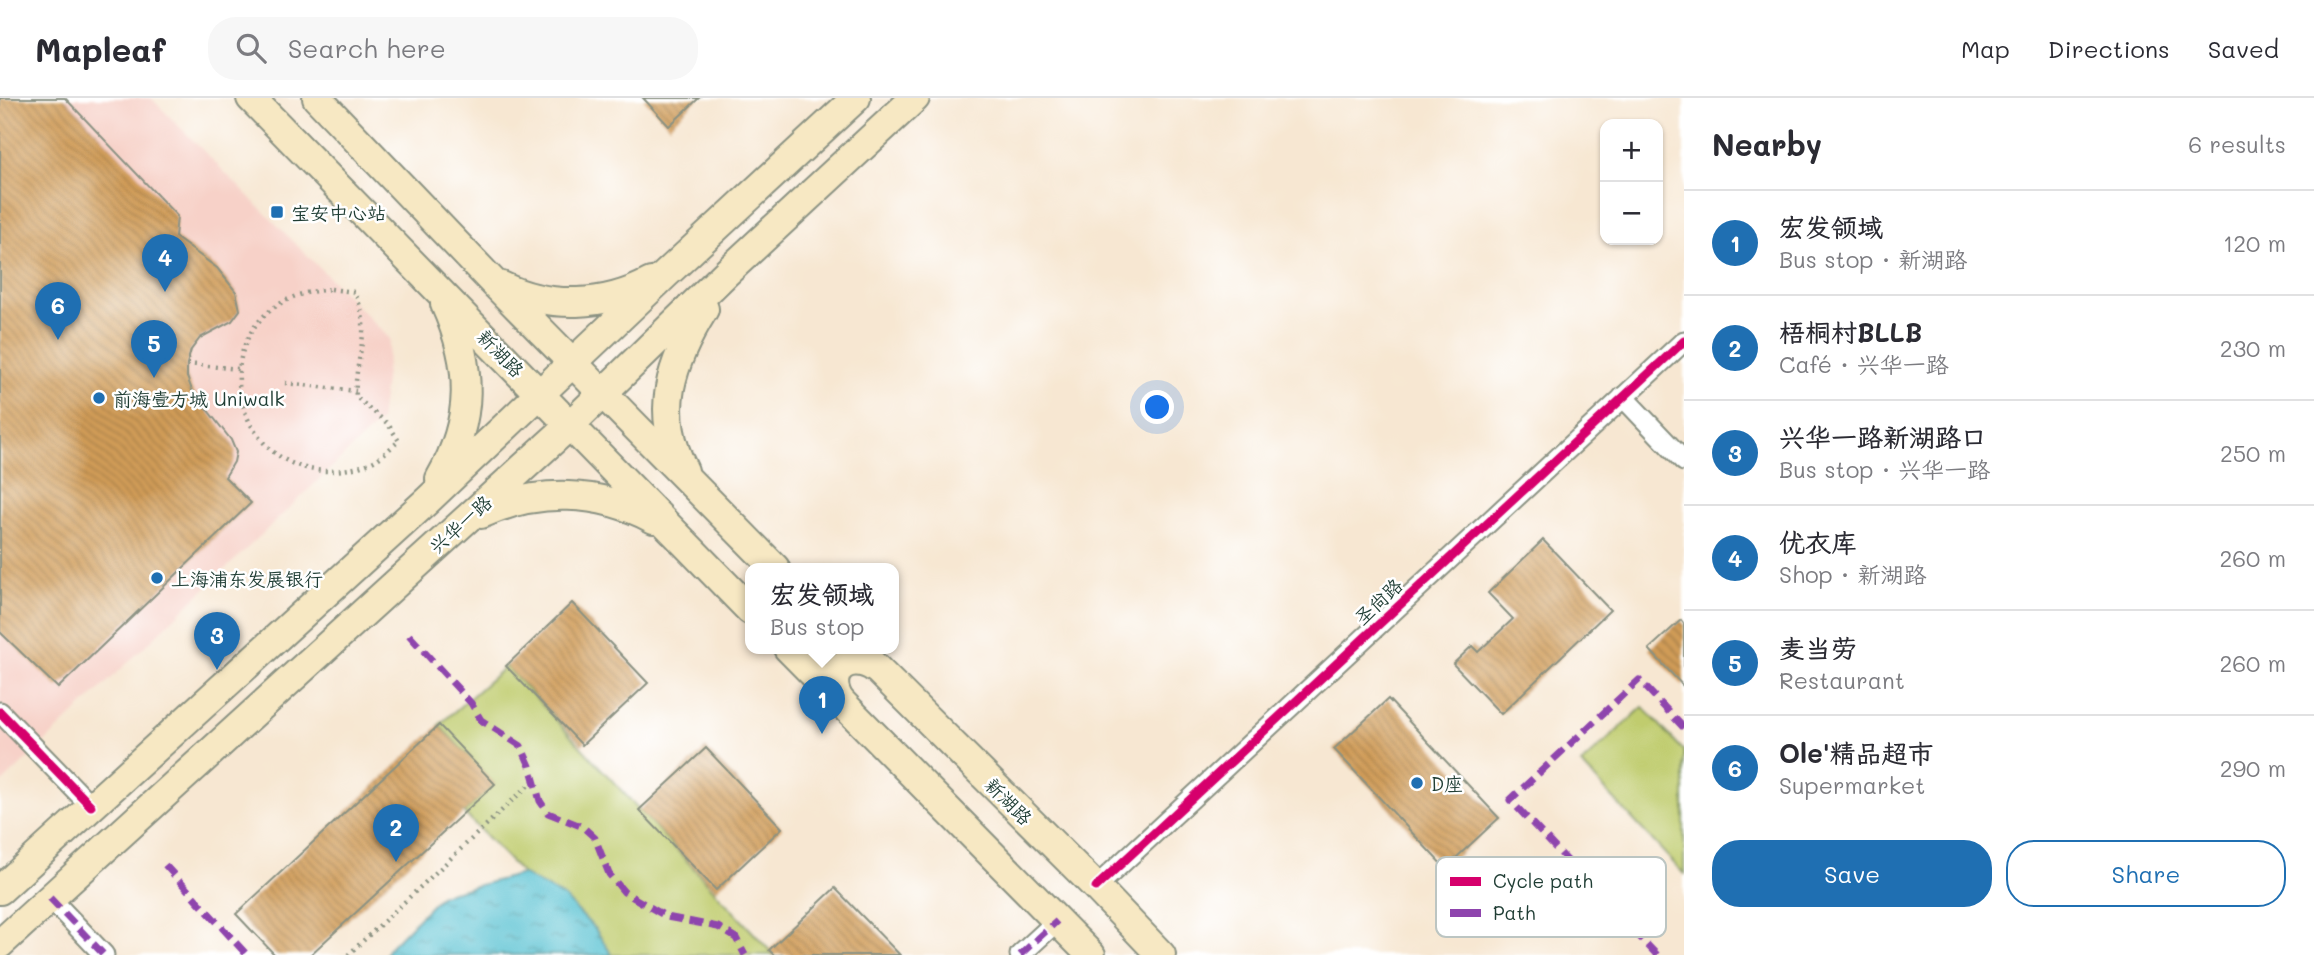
<!DOCTYPE html>
<meta charset="utf-8">
<style>
:root{--surface:#fff;--page:#f7f7f7;--text:#2b2b33;--muted:#7c7c81;--line:#e1e1e2;--accent:#1f6fb2}
body{margin:0;font-family:Mali,"LXGW WenKai TC",sans-serif;background:var(--page);color:var(--text)}
.controls{position:absolute;right:21px;top:21px;display:grid;overflow:hidden;border-radius:14px;box-shadow:0 2px 5px #0004}
.controls button{width:63px;height:63px;display:grid;place-items:center;padding:0;border:0;border-bottom:2px solid var(--line);background:var(--surface);color:var(--text);font:35px sans-serif}
.you{position:absolute;left:1158px;top:310px;width:24px;height:24px;margin:-18px;border:5px solid #fff;border-radius:50%;background:#1a73e8;box-shadow:0 0 0 10px #1a73e833}
.badge{display:grid;place-items:center;width:46px;height:46px;border-radius:50%;background:var(--accent);color:#fff;font-size:23px;font-weight:700}
.pin{position:absolute;translate:-50% -58px;filter:drop-shadow(0 2px 4px #0008)}
.pin::after{content:'';position:absolute;top:37px;width:24px;height:21px;background:inherit;clip-path:polygon(0 0,100% 0,50% 100%)}
.popup{position:absolute;left:745px;top:465px;width:154px;height:91px;box-sizing:border-box;display:grid;place-content:center;border-radius:14px;background:var(--surface);filter:drop-shadow(0 2px 5px #0005);font-size:23px;white-space:nowrap;color:var(--muted)}
.popup b{font-size:26px;color:var(--text)}
.popup::after{content:'';position:absolute;left:50%;top:100%;margin-left:-14px;border:14px solid transparent;border-top-color:var(--surface)}
.list{margin:0;padding:0;list-style:none}
h2{display:flex;justify-content:space-between;align-items:center;height:91px;margin:0;padding:0 28px;font-size:30px}
h2 small{font-size:23px;font-weight:400;color:var(--muted)}
.list li{display:grid;grid-template-columns:46px 1fr auto;gap:21px;align-items:center;box-sizing:border-box;height:105px;padding:0 28px;border-top:2px solid var(--line)}
.list b{display:block;font-size:26px;white-space:nowrap}
.list p{margin:0;font-size:23px;white-space:nowrap;color:var(--muted)}
.list em{font-size:23px;font-style:normal;color:var(--muted)}
.actions{display:flex;gap:14px;padding:21px 28px}
.actions a{flex:1;padding:16px 0;border:2px solid var(--accent);border-radius:28px;text-align:center;font-size:24px;color:var(--accent)}
.actions .main{background:var(--accent);color:#fff}
.icon{flex:none;width:38px;height:38px;fill:none;stroke:currentColor;stroke-width:2;stroke-linecap:round;stroke-linejoin:round}
.map{position:relative;flex:none;width:1684px;height:857px;overflow:hidden}
header{display:flex;align-items:center;gap:42px;box-sizing:border-box;height:98px;padding:0 35px;background:var(--surface);border-bottom:2px solid var(--line)}
header strong{font-size:33px}
nav{display:flex;gap:38px;margin-inline-start:auto;font-size:24px}
.search{width:490px;height:63px;background:var(--page);display:flex;align-items:center;gap:18px;box-sizing:border-box;padding:0 24px;border-radius:28px;color:var(--muted);font-size:26px}
main{display:flex}
aside{flex:1;background:var(--surface)}
.map>svg:first-child{display:block}
.built{fill:#f7d1c8}
.garden{fill:#c0cc6e;stroke:#708451;stroke-width:2}
.water{fill:url(#water-ripples);stroke:#3a7f82;stroke-width:2}
.building{fill:url(#building-back-hatch)}
.lines{fill:none;stroke-linecap:round;stroke-linejoin:round}
.street-casing{stroke:#8b9283;stroke-width:23}
.secondary-casing{stroke:#8b9283;stroke-width:32}
.path{stroke:#8b9283;stroke-width:4.5;stroke-dasharray:2 5;stroke-linecap:butt}
.street{stroke:#fff;stroke-width:19}
.secondary{stroke:#f7e8c3;stroke-width:28}
.quiet{stroke:#8e44ad;stroke-width:7;stroke-dasharray:14 7;stroke-linecap:butt}
.cycleway-casing{stroke:#fff;stroke-width:13}
.cycleway{stroke:#d6006c;stroke-width:9}
.poi-dot{fill:#1f6fb2;stroke:#fff;stroke-width:2.5}
.labels{text-anchor:middle;dominant-baseline:central;stroke-width:5;stroke-linejoin:round;paint-order:stroke}
.poi-label{font-size:19px;fill:#1f3d34;stroke:#fff;text-anchor:start}
.street-label{font-size:19px;fill:#1f3d34;stroke:#fff}
.key{fill:#fff;stroke:#bcc5c2;stroke-width:2}
.key-label{font-size:19px;fill:#1f3d34}
</style>
<header>
<strong>Mapleaf</strong>
<div class="search"><svg class="icon" aria-label="search" viewBox="0 0 24 24"><circle cx="10" cy="10" r="6"/><path d="M15 15l6 6"/></svg>Search here</div>
<nav><a>Map</a><a>Directions</a><a>Saved</a></nav>
</header>
<main>
<div class="map">
<svg width="1684" height="857" viewBox="0 0 1684 857">
<defs>
<pattern id="water-ripples" width="26" height="14" patternUnits="userSpaceOnUse" patternTransform="scale(1.75)"><rect width="26" height="14" fill="#56c1d1"/><path d="M2 4q2-2 4 0t4 0M15 11q2-2 4 0t4 0" fill="none" stroke="#479eaa"/></pattern>
<pattern id="building-back-hatch" width="6" height="6" patternUnits="userSpaceOnUse" patternTransform="scale(1.75)"><rect width="6" height="6" fill="#d09b57"/><path d="M-1 5l2 2M0 0l6 6M5-1l2 2" fill="none" stroke="#a88049"/></pattern>
</defs>
<rect width="100%" height="100%" fill="#fff"/>
<filter id="ink" filterUnits="userSpaceOnUse"><feTurbulence type="fractalNoise" baseFrequency=".0143" numOctaves="2"/><feDisplacementMap in="SourceGraphic" scale="14" xChannelSelector="R" yChannelSelector="G"/><feConvolveMatrix kernelMatrix="1 2 1 2 8 2 1 2 1" color-interpolation-filters="sRGB"/></filter>
<filter id="wash" filterUnits="userSpaceOnUse"><feTurbulence type="fractalNoise" baseFrequency=".00686" numOctaves="4" result="noise"/><feDisplacementMap in="SourceGraphic" scale="28" xChannelSelector="R" yChannelSelector="G"/><feGaussianBlur stdDeviation="1.57" result="paint"/><feColorMatrix in="noise" values="0 0 0 0 0 0 0 0 0 0 0 0 0 0 0 0 0 1.4 0 .05"/><feComposite in="paint" operator="in"/></filter>
<g filter="url(#wash)">
<rect width="100%" height="100%" fill="#f7e7d2"/>
<path class="built" d="M0 0H151L390 241 380 323 0 687Z"/>
<g class="garden">
<path d="M506 568 774 857H612L595 831 565 800 522 776 464 715 494 686 439 627Z"/>
<path d="M1643 609 1684 653V776L1581 666Z"/>
</g>
<path class="water" d="M522 776 565 800 595 831 612 857H385L389 850 441 797Z"/>
<g id="blocks">
<g class="building">
<path d="M0 0H65L177 118 175 139 217 170 236 194 240 212 232 223 200 240 191 252 187 266V279L192 292 231 342 236 354 234 364 225 379 251 405 58 590 0 534Z"/>
<path d="M643 0H699L669 28Z"/>
<path d="M1543 442 1610 512 1501 616 1453 566 1472 548 1478 554 1513 521 1488 495Z"/>
<path d="M572 505 648 585 582 647 506 568Z"/>
<path d="M1681 522 1684 526V589L1649 551Z"/>
<path d="M1388 601 1499 720 1445 770 1334 651Z"/>
<path d="M439 627 495 686 310 857H275L236 816Z"/>
<path d="M706 650 782 730 716 792 639 712Z"/>
<path d="M835 790 900 857H774L769 852Z"/>
</g>
</g>
</g>
<g filter="url(#ink)">
<use href="#blocks" fill-opacity="0" stroke="#8b9283" stroke-width="2"/>
<g class="lines">
<defs>
<g id="street">
<path d="M1623 299 1684 363"/>
<path d="M0 614 91 708"/>
<path d="M1096 789 1684 243"/>
<path d="M50 800 104 857"/>
<path d="M1020 857 1057 823"/>
</g>
<g id="secondary">
<path d="M251 0 750 512"/>
<path d="M317 0 492 183 775 470"/>
<path d="M502 188C549 211 605 209 651 184"/>
<path d="M684 373C653 314 671 264 704 211"/>
<path d="M440 381C474 321 473 268 445 206"/>
<path d="M481 416C538 390 599 392 654 421"/>
<path d="M788 550 1091 857"/>
<path d="M856 550 1096 789 1161 857"/>
<path d="M840 603C822 574 849 552 875 570"/>
<path d="M0 792 428 402 666 176 856 0"/>
<path d="M0 846 570 327 726 175 915 0"/>
</g>
</defs>
<use href="#street" class="street-casing"/>
<use href="#secondary" class="secondary-casing"/>
<g class="path">
<path d="M331 191 354 194C375 234 353 259 356 299L388 326 399 343C391 349 383 358 374 363 360 370 343 373 327 373 234 371 204 240 289 201 303 194 317 193 331 191Z"/>
<path d="M187 266 239 271"/>
<path d="M285 285 356 293"/>
<path d="M348 857 532 684"/>
</g>
<use href="#street" class="street"/>
<use href="#secondary" class="secondary"/>
<g class="quiet">
<path d="M409 537 471 605 481 622 521 648 530 668 540 703 548 715 583 729 595 740 609 776 624 794 667 819 718 829 736 840 745 857"/>
<path d="M165 767 247 857"/>
<path d="M50 800 104 857"/>
<path d="M1020 857 1057 823"/>
<path d="M1657 857 1510 702 1639 582 1684 630"/>
</g>
<defs>
<g id="cycleway">
<path d="M0 614 91 708"/>
<path d="M1096 789 1684 243"/>
</g>
</defs>
<use href="#cycleway" class="cycleway-casing"/>
<use href="#cycleway" class="cycleway"/>
</g>
</g>
<g class="poi-dot">
<rect x="270" y="107" width="14" height="14" rx="3.5"/>
<circle cx="99" cy="300" r="7"/>
<circle cx="157" cy="480" r="7"/>
<circle cx="1417" cy="685" r="7"/>
</g>
<g class="labels">
<g class="poi-label">
<text x="291" y="114">宝安中心站</text>
<text x="113" y="300">前海壹方城 Uniwalk</text>
<text x="171" y="480">上海浦东发展银行</text>
<text x="1431" y="685">D座</text>
</g>
<g class="street-label">
<text transform="translate(501 255) rotate(46)">新湖路</text>
<text transform="translate(460 426) rotate(-42)">兴华一路</text>
<text transform="translate(1378 503) rotate(-43)">圣尚路</text>
<text transform="translate(1009 703) rotate(45)">新湖路</text>
</g>
</g>
<rect x="1436" y="759" width="230" height="80" rx="10" class="key"/>
<rect x="1450" y="779" width="31" height="9" fill="#d6006c"/>
<rect x="1450" y="811" width="31" height="8" fill="#8e44ad"/>
<g class="key-label">
<text x="1493" y="790">Cycle path</text>
<text x="1493" y="822">Path</text>
</g>
</svg>
<div class="controls">
<button>+</button>
<button>−</button>
</div>
<div class="you"></div>
<div class="pin badge" style="left:822px;top:636px">1</div>
<div class="popup"><b>宏发领域</b>Bus stop</div>
<div class="pin badge" style="left:396px;top:764px">2</div>
<div class="pin badge" style="left:217px;top:572px">3</div>
<div class="pin badge" style="left:165px;top:194px">4</div>
<div class="pin badge" style="left:154px;top:280px">5</div>
<div class="pin badge" style="left:58px;top:242px">6</div>
</div>
<aside>
<h2>Nearby<small>6 results</small></h2>
<ul class="list">
<li><span class="badge">1</span><div><b>宏发领域</b><p>Bus stop · 新湖路</p></div><em>120 m</em></li>
<li><span class="badge">2</span><div><b>梧桐村BLLB</b><p>Café · 兴华一路</p></div><em>230 m</em></li>
<li><span class="badge">3</span><div><b>兴华一路新湖路口</b><p>Bus stop · 兴华一路</p></div><em>250 m</em></li>
<li><span class="badge">4</span><div><b>优衣库</b><p>Shop · 新湖路</p></div><em>260 m</em></li>
<li><span class="badge">5</span><div><b>麦当劳</b><p>Restaurant</p></div><em>260 m</em></li>
<li><span class="badge">6</span><div><b>Ole'精品超市</b><p>Supermarket</p></div><em>290 m</em></li>
</ul>
<div class="actions"><a class="main">Save</a><a>Share</a></div>
</aside>
</main>
